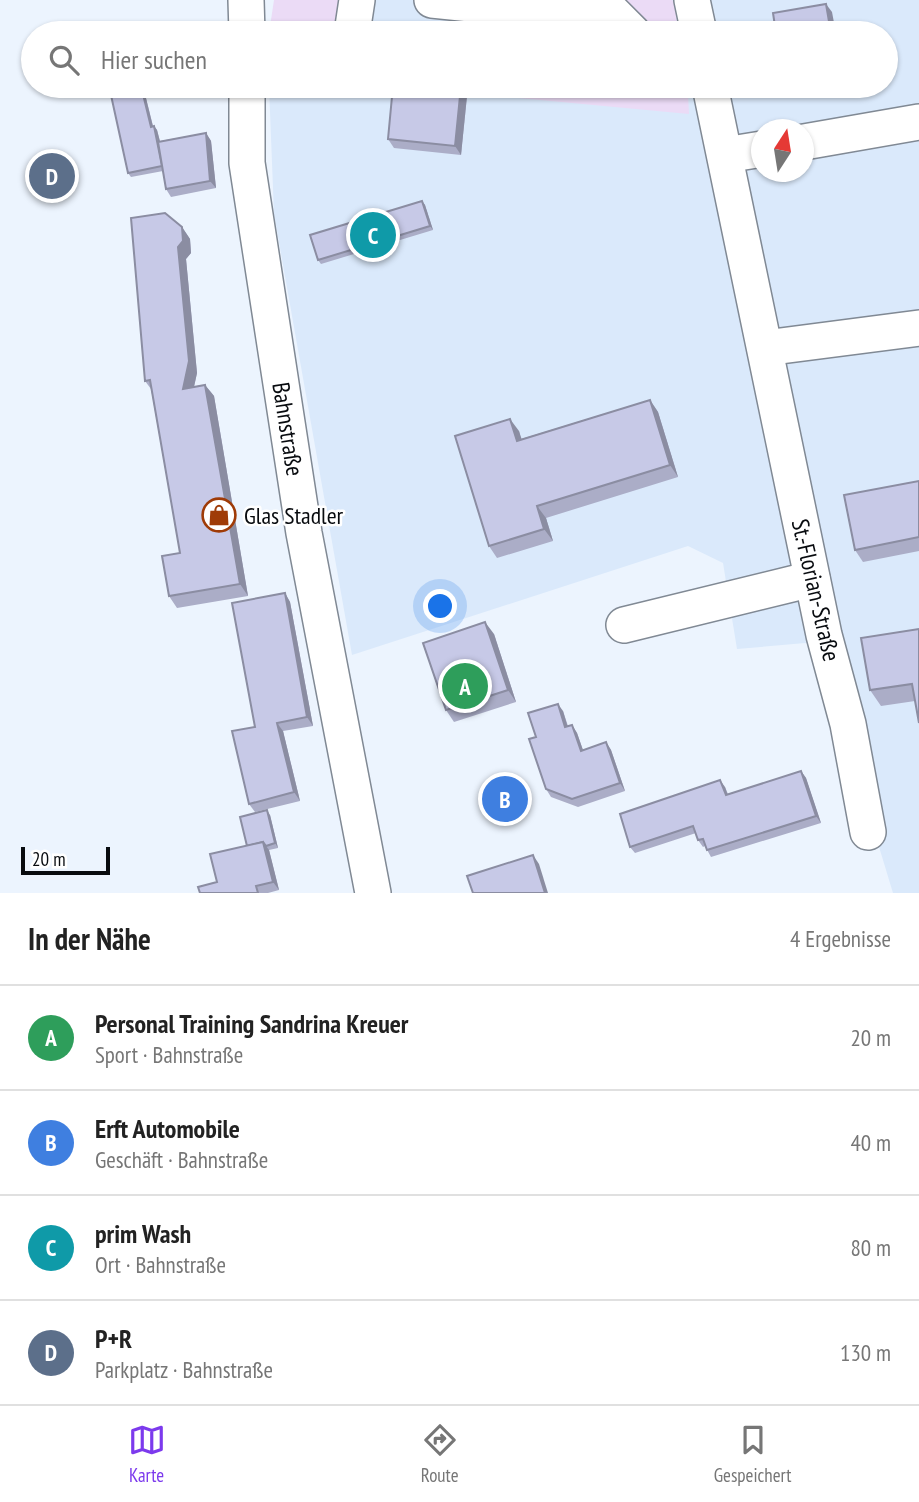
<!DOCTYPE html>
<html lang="de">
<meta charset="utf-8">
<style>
:root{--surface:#fff;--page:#f2f2f2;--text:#222;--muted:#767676;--line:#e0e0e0;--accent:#7c3aed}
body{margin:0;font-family:"PT Sans Narrow",sans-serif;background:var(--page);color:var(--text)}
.compass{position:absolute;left:751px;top:119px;width:63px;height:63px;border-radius:50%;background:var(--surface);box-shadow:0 2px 5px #0004;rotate:12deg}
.scale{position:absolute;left:21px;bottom:18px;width:89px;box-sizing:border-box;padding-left:7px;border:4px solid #080b0f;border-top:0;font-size:19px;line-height:24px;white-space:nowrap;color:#080b0f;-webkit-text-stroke:5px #fff;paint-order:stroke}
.you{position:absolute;left:441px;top:607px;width:24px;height:24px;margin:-18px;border:5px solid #fff;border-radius:50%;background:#1a73e8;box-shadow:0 0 0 10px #1a73e833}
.badge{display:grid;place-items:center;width:46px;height:46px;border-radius:50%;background:var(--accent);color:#fff;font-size:23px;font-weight:700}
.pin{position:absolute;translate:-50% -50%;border:4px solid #fff;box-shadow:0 2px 7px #0006}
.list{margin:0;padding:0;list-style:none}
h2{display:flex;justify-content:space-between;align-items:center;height:91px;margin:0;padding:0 28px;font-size:30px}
h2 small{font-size:23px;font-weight:400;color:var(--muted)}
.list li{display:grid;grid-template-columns:46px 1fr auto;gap:21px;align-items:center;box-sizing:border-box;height:105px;padding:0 28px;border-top:2px solid var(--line)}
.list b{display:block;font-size:26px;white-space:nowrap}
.list p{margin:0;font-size:23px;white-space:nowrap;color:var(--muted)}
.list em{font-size:23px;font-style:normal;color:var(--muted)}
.icon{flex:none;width:38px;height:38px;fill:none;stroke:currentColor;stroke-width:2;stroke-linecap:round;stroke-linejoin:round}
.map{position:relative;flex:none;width:919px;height:893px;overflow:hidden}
.search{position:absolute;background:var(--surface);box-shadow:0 2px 5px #0004;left:21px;right:21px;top:21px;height:77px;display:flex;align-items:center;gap:18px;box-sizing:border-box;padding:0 24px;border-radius:38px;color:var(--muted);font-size:26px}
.sheet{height:511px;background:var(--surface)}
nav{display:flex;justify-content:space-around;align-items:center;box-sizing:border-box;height:98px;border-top:2px solid var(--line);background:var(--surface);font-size:19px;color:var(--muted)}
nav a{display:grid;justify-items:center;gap:4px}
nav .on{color:var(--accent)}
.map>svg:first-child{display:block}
.built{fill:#dae9fb;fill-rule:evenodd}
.green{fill:#ebdbf6}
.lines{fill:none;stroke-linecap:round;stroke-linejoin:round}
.minor-casing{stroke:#808994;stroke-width:38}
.minor{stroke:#fff;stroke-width:35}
.wall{fill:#abadc7}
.shaded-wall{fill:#8b8da2}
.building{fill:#c7c9e7;stroke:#8b8da2;stroke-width:2}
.labels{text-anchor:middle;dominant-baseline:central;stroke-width:5;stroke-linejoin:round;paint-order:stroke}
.street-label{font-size:24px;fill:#080b0f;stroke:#fff}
.poi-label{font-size:24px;fill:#080b0f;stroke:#fff;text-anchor:start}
</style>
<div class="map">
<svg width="919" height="893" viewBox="0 0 919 893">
<rect width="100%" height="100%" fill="#ecf4fe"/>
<path class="built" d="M326 0H919V893H893L817 642 737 649 723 563 688 546 352 655 274 214 269 86H886V33H325ZM762 130H804V172H762Z"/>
<g class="green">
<path d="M274 0H345L343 33H269Z"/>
<path d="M609 0H672L675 4 678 33H643Z"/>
<path d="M393 86H595L688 94 689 114Z"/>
</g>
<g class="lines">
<defs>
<g id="minor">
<path d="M246 0 247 33"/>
<path d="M432 0 574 15 592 33"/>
<path d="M583 0 602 2 633 33"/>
<path d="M692 0 699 33"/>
<path d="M352 33 357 0"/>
<path d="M247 86V163L304 533 373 893"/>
<path d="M710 86 824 635 848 724 868 832"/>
<path d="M804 142 919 122"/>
<path d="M725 155 762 149"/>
<path d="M765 348 919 328"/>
<path d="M624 625 812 579"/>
</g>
</defs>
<use href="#minor" class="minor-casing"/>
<use href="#minor" class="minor"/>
</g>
<g class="wall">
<path d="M143 86 153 126H154L157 130 160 141 206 133 211 141 216 188 171 197 166 189 163 171 131 177 128 173Z"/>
<path d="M393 86H468L461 155 394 148 388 139Z"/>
<path d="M422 201 425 205 433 230 321 264 318 260Z"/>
<path d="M182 227 190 239 191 253 186 259 197 373 194 387 205 385 214 396 248 596 177 608 169 596 180 553 151 389 145 381Z"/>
<path d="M650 400 658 412 678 477 546 518 553 541 497 558 489 546 519 431 521 439Z"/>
<path d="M919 481V551L863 562 855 550Z"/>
<path d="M285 593 290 602 313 726 283 731 300 801 255 812 249 804Z"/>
<path d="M919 629 915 701 881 706 870 690Z"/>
<path d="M494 634 516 702 454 722 446 710Z"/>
<path d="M563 711 568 726 572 725 577 733 583 750 606 742 611 750 625 791 578 807 551 797 546 789 536 737Z"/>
<path d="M801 771 806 778 821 823 711 857 705 846 703 847 698 840 696 833 635 853 630 847 725 787 728 794Z"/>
<path d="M270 815 278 848 269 850 279 890 268 893H200L217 882 247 846Z"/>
</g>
<g class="shaded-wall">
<path d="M826 4 832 12 836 33H831Z"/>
<path d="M141 86H143L154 131 151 127Z"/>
<path d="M461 86H468L461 155 455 146Z"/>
<path d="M154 126 157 130 167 170 164 166Z"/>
<path d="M206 133 211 141 216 188 210 181Z"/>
<path d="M422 201 425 205 433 230 430 226Z"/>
<path d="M182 227 190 239 191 253 186 259 197 373 191 400 183 389 178 247Z"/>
<path d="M205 385 214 396 248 596 240 584Z"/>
<path d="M650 400 658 412 678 477 670 465Z"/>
<path d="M510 419 519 431 526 453 517 441Z"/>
<path d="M537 506 546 518 553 541 544 529Z"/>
<path d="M285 593 290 602 313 726 307 717Z"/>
<path d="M485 622 494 634 516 702 508 690Z"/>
<path d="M558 704 563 711 570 735 565 727Z"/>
<path d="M277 723 283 731 300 801 294 792Z"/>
<path d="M572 725 577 733 586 759 581 751Z"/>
<path d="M606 742 611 750 625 791 620 783Z"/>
<path d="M801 771 806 778 821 823 816 816Z"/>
<path d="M720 780 725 787 730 802 726 795Z"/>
<path d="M267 810 270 815 278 848 275 843Z"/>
<path d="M263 842 269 850 279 890 273 882Z"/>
<path d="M533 855 539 864 548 893H545Z"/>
</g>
<g class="building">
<path d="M826 4 831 33H776L773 13Z"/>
<path d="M377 26 454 33H377Z"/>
<path d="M109 86H141L151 127 154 126 162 166 128 173Z"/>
<path d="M393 86H461L455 146 388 139Z"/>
<path d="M206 133 210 181 166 189 158 142Z"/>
<path d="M422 201 430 226 318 260 310 235Z"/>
<path d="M165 213 182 227 183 241 178 247 189 361 183 389 205 385 240 584 169 596 162 556 180 553 150 380 145 381 131 218Z"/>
<path d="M650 400 670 465 537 506 544 529 489 546 455 436 510 419 517 441Z"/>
<path d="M919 481V537L855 550 844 495Z"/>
<path d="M285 593 307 717 277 723 294 792 249 804 232 731 255 727 232 603Z"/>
<path d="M485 622 508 690 446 710 423 643Z"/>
<path d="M919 629V723L912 684 870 690 861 638Z"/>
<path d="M558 704 565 727 572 725 581 751 606 742 620 783 572 799 546 789 529 739 536 737 528 713Z"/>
<path d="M801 771 816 816 707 850 703 839 698 840 693 826 630 847 620 814 720 780 726 795Z"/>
<path d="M267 810 275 843 266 846 263 842 247 846 240 817Z"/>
<path d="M263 842 273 882 256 886 258 893H200L198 887 217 882 210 854Z"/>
<path d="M533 855 545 893H473L467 876Z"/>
</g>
<defs>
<symbol id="shop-ring" viewBox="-11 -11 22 22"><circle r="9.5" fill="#fff" stroke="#9f3b07" stroke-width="1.5"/><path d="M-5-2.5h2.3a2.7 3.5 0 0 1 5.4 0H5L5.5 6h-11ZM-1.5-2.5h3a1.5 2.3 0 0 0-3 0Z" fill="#9f3b07"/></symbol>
</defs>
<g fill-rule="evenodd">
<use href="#shop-ring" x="200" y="496" width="38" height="38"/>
</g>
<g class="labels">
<g class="street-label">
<text transform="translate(288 429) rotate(81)">Bahnstraße</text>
<text transform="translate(816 590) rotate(77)">St.-Florian-Straße</text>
</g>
<g class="poi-label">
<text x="244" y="515">Glas Stadler</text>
</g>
</g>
</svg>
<svg class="compass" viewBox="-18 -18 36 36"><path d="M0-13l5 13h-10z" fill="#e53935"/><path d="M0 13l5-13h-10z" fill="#767676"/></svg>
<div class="scale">20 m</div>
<div class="you"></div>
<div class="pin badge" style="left:465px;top:686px;background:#2e9e5b">A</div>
<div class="pin badge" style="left:505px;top:799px;background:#3f7fe0">B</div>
<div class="pin badge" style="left:373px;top:235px;background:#0f9aa8">C</div>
<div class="pin badge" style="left:52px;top:176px;background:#5c6f8a">D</div>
<div class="search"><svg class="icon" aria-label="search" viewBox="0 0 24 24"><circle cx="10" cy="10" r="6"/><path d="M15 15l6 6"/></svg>Hier suchen</div>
</div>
<section class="sheet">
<h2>In der Nähe<small>4 Ergebnisse</small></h2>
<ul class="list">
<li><span class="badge" style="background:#2e9e5b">A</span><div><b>Personal Training Sandrina Kreuer</b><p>Sport · Bahnstraße</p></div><em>20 m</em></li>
<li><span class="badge" style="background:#3f7fe0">B</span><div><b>Erft Automobile</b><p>Geschäft · Bahnstraße</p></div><em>40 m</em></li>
<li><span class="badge" style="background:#0f9aa8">C</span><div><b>prim Wash</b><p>Ort · Bahnstraße</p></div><em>80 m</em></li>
<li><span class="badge" style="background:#5c6f8a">D</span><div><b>P+R</b><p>Parkplatz · Bahnstraße</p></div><em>130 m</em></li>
</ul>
</section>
<nav>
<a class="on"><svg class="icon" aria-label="map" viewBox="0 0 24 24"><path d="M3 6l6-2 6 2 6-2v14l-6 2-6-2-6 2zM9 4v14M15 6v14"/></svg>Karte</a>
<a><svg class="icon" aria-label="directions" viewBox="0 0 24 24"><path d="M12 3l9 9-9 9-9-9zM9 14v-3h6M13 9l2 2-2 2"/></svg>Route</a>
<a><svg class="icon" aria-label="saved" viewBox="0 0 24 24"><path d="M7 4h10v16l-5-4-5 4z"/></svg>Gespeichert</a>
</nav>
